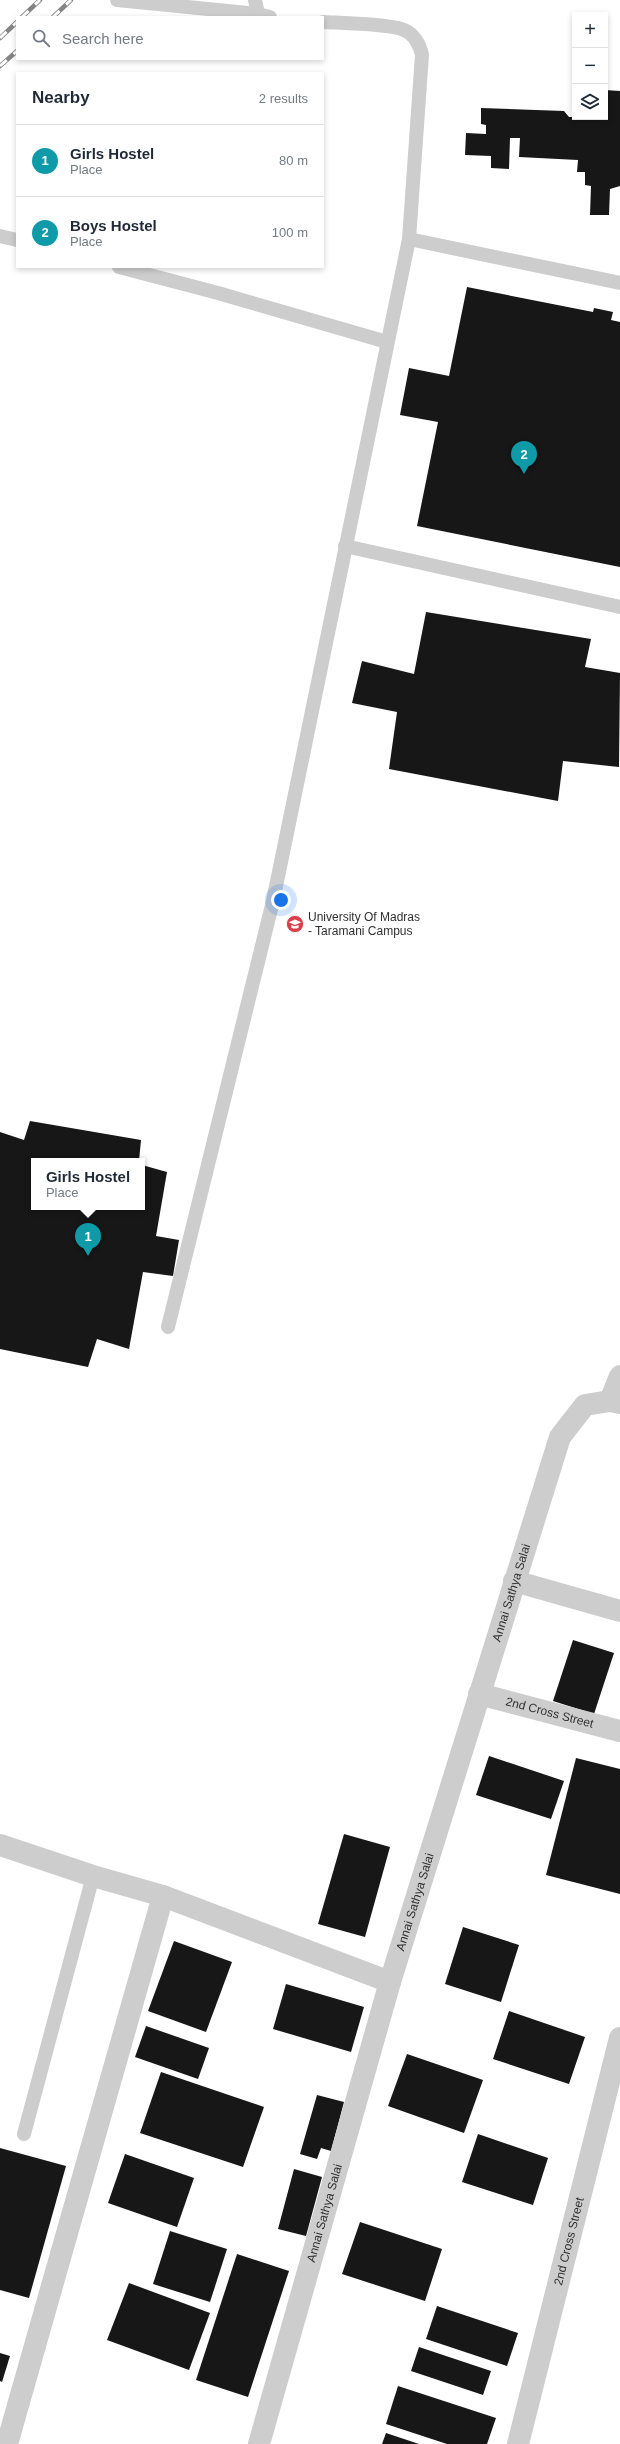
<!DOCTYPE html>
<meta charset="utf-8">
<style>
:root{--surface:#fff;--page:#f2f2f3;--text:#1f2937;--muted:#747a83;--line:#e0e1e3;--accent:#d93025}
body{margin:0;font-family:Arial,sans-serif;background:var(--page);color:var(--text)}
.controls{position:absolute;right:12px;top:12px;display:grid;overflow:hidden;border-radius:0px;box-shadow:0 2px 6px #0003}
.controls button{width:36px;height:36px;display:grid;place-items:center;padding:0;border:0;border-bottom:1px solid var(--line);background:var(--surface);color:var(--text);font:20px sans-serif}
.you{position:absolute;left:281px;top:900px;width:14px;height:14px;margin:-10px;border:3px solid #fff;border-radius:50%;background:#1a73e8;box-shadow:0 0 0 6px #1a73e833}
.badge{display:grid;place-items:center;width:26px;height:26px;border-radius:50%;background:var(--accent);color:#fff;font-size:13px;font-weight:700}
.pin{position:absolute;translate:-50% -33px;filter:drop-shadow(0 1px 2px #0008)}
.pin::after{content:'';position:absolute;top:21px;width:14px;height:12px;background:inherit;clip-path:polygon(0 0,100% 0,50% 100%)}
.popup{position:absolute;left:31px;top:1158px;width:114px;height:52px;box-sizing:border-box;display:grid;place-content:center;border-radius:0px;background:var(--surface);filter:drop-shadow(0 1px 3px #0005);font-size:13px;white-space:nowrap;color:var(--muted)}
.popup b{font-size:15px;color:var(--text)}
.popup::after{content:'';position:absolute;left:50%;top:100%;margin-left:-8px;border:8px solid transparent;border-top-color:var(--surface)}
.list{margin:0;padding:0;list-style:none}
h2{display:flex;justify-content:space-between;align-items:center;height:52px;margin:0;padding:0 16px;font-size:17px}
h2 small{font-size:13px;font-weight:400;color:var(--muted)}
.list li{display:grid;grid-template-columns:26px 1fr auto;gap:12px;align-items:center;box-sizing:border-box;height:72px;padding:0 16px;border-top:1px solid var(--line)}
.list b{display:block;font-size:15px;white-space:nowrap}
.list p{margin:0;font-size:13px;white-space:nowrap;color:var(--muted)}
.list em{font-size:13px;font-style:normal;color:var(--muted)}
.icon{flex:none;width:22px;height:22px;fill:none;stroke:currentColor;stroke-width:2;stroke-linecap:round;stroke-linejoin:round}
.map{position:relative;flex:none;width:620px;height:2444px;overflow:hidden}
.search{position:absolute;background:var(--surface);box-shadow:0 2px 6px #0003;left:16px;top:16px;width:308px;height:44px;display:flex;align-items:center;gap:10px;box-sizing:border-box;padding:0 14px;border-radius:0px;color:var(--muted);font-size:15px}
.panel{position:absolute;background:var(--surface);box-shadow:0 2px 6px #0003;left:16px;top:72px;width:308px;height:196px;border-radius:0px}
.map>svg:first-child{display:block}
.building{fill:#171717}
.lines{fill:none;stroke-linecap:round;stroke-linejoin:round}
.service{stroke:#cdcdcd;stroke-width:14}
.minor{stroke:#cdcdcd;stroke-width:22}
.rail-casing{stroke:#858585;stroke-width:4.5}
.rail{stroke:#fff;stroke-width:3;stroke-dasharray:9;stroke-linecap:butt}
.labels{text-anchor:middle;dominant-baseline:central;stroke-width:4;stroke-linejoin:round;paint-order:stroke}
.poi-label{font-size:12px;fill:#303030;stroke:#fff;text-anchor:start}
.street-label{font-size:12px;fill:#303030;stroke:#fff}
</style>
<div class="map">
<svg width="620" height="2444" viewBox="0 0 620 2444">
<rect width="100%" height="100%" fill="#fff"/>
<g class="building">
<path d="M605 90 620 91V186L610 189 609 215H590L591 186 585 185V172H577L578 160 519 157 520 138H510L509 169 491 168V156L465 155 466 133 486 134V125L481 124V108L564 111 569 117H605Z"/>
<path d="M467 287 593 312 594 308 613 312 611 320 620 322V567L417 526 438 422 400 415 409 368 449 376Z"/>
<path d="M426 612 591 639 585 667 620 673 619 767 563 761 558 801 389 769 397 712 352 703 362 661 414 674Z"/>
<path d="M30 1121 141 1140 139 1161H34V1207H142V1165L167 1172 156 1236 179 1240 173 1276 143 1272 129 1349 97 1339 88 1367 0 1349V1132L24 1140Z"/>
<path d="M573 1640 614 1653 594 1714 553 1701Z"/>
<path d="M489 1756 564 1781 551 1819 476 1795Z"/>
<path d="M576 1758 620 1769V1894L546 1875Z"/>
<path d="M344 1834 390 1847 365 1937 318 1924Z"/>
<path d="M463 1927 519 1945 501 2002 445 1984Z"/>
<path d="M174 1941 232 1962 206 2032 148 2011Z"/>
<path d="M286 1984 364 2007 351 2052 273 2029Z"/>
<path d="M509 2011 585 2037 569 2084 493 2059Z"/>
<path d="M146 2026 209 2048 198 2079 135 2057Z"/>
<path d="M407 2054 483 2080 464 2133 388 2106Z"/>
<path d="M161 2072 264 2107 243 2167 140 2133Z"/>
<path d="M317 2095 344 2102 331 2151 321 2148 317 2159 300 2154Z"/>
<path d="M478 2134 548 2158 533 2205 462 2182Z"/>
<path d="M0 2148 66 2166 29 2298 0 2290Z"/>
<path d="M125 2154 194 2178 177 2227 108 2203Z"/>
<path d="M294 2169 322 2177 306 2236 278 2229Z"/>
<path d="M360 2222 442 2249 425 2301 342 2274Z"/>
<path d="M170 2231 227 2249 210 2302 153 2284Z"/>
<path d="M237 2254 289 2271 248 2397 196 2380Z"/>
<path d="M129 2283 210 2313 189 2370 107 2340Z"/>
<path d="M437 2306 518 2333 507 2366 426 2339Z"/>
<path d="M419 2347 491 2371 483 2395 411 2371Z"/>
<path d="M0 2353 10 2356 2 2382 0 2381Z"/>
<path d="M398 2386 496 2418 487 2444H447L386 2424Z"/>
<path d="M386 2433 419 2444H382Z"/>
</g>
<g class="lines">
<g class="service">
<path d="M117 0 258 14"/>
<path d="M255 0 258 14 270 17"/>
<path d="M0 236 17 240"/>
<path d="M409 239 620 283"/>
<path d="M119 267 218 293 387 342"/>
<path d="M345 546 620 607"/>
<path d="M168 1327 273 901 409 239 422 55C420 45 414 34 404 30 392 24 339 23 323 22"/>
<path d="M24 2134 93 1876"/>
</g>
<g class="minor">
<path d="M610 1401 620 1376"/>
<path d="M514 1581 620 1611"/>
<path id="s1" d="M479 1694 620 1731"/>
<path d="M0 1845 93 1876 163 1896 390 1982"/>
<path d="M7 2444 163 1896"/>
<path id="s2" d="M259 2444 390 1982 560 1437 585 1405 610 1401 620 1403"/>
<path id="s3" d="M518 2444 620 2038"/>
</g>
<defs>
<g id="rail">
<path d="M22 17 40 0"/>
<path d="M53 17 71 0"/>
<path d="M0 38 17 22"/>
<path d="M0 66 17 51"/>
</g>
</defs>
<use href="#rail" class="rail-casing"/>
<use href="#rail" class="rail"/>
</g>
<defs>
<symbol id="university-disc" viewBox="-11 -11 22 22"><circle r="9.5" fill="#da3e4a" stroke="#fff"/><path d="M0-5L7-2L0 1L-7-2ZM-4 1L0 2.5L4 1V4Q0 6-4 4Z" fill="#fff"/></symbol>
</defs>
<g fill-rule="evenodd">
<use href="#university-disc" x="285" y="914" width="20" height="20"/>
</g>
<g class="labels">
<g class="poi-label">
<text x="308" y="917">University Of Madras<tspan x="308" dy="14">- Taramani Campus</tspan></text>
</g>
<g class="street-label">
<text stroke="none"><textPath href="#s2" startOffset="888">Annai Sathya Salai</textPath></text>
<text stroke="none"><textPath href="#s1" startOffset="73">2nd Cross Street</textPath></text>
<text stroke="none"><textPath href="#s2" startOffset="564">Annai Sathya Salai</textPath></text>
<text stroke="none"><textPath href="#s2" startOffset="240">Annai Sathya Salai</textPath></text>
<text stroke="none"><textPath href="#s3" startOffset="209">2nd Cross Street</textPath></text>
</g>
</g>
</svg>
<div class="controls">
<button>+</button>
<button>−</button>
<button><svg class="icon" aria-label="layers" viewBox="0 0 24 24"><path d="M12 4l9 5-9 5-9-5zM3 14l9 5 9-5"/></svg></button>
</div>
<div class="you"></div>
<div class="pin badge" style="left:88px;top:1256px;background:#0f9aa8">1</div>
<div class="popup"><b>Girls Hostel</b>Place</div>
<div class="pin badge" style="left:524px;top:474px;background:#0f9aa8">2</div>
<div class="search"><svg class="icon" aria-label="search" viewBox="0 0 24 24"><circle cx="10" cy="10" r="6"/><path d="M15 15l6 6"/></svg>Search here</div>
<section class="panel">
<h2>Nearby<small>2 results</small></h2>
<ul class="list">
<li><span class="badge" style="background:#0f9aa8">1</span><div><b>Girls Hostel</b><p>Place</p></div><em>80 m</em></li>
<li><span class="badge" style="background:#0f9aa8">2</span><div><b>Boys Hostel</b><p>Place</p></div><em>100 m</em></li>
</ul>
</section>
</div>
